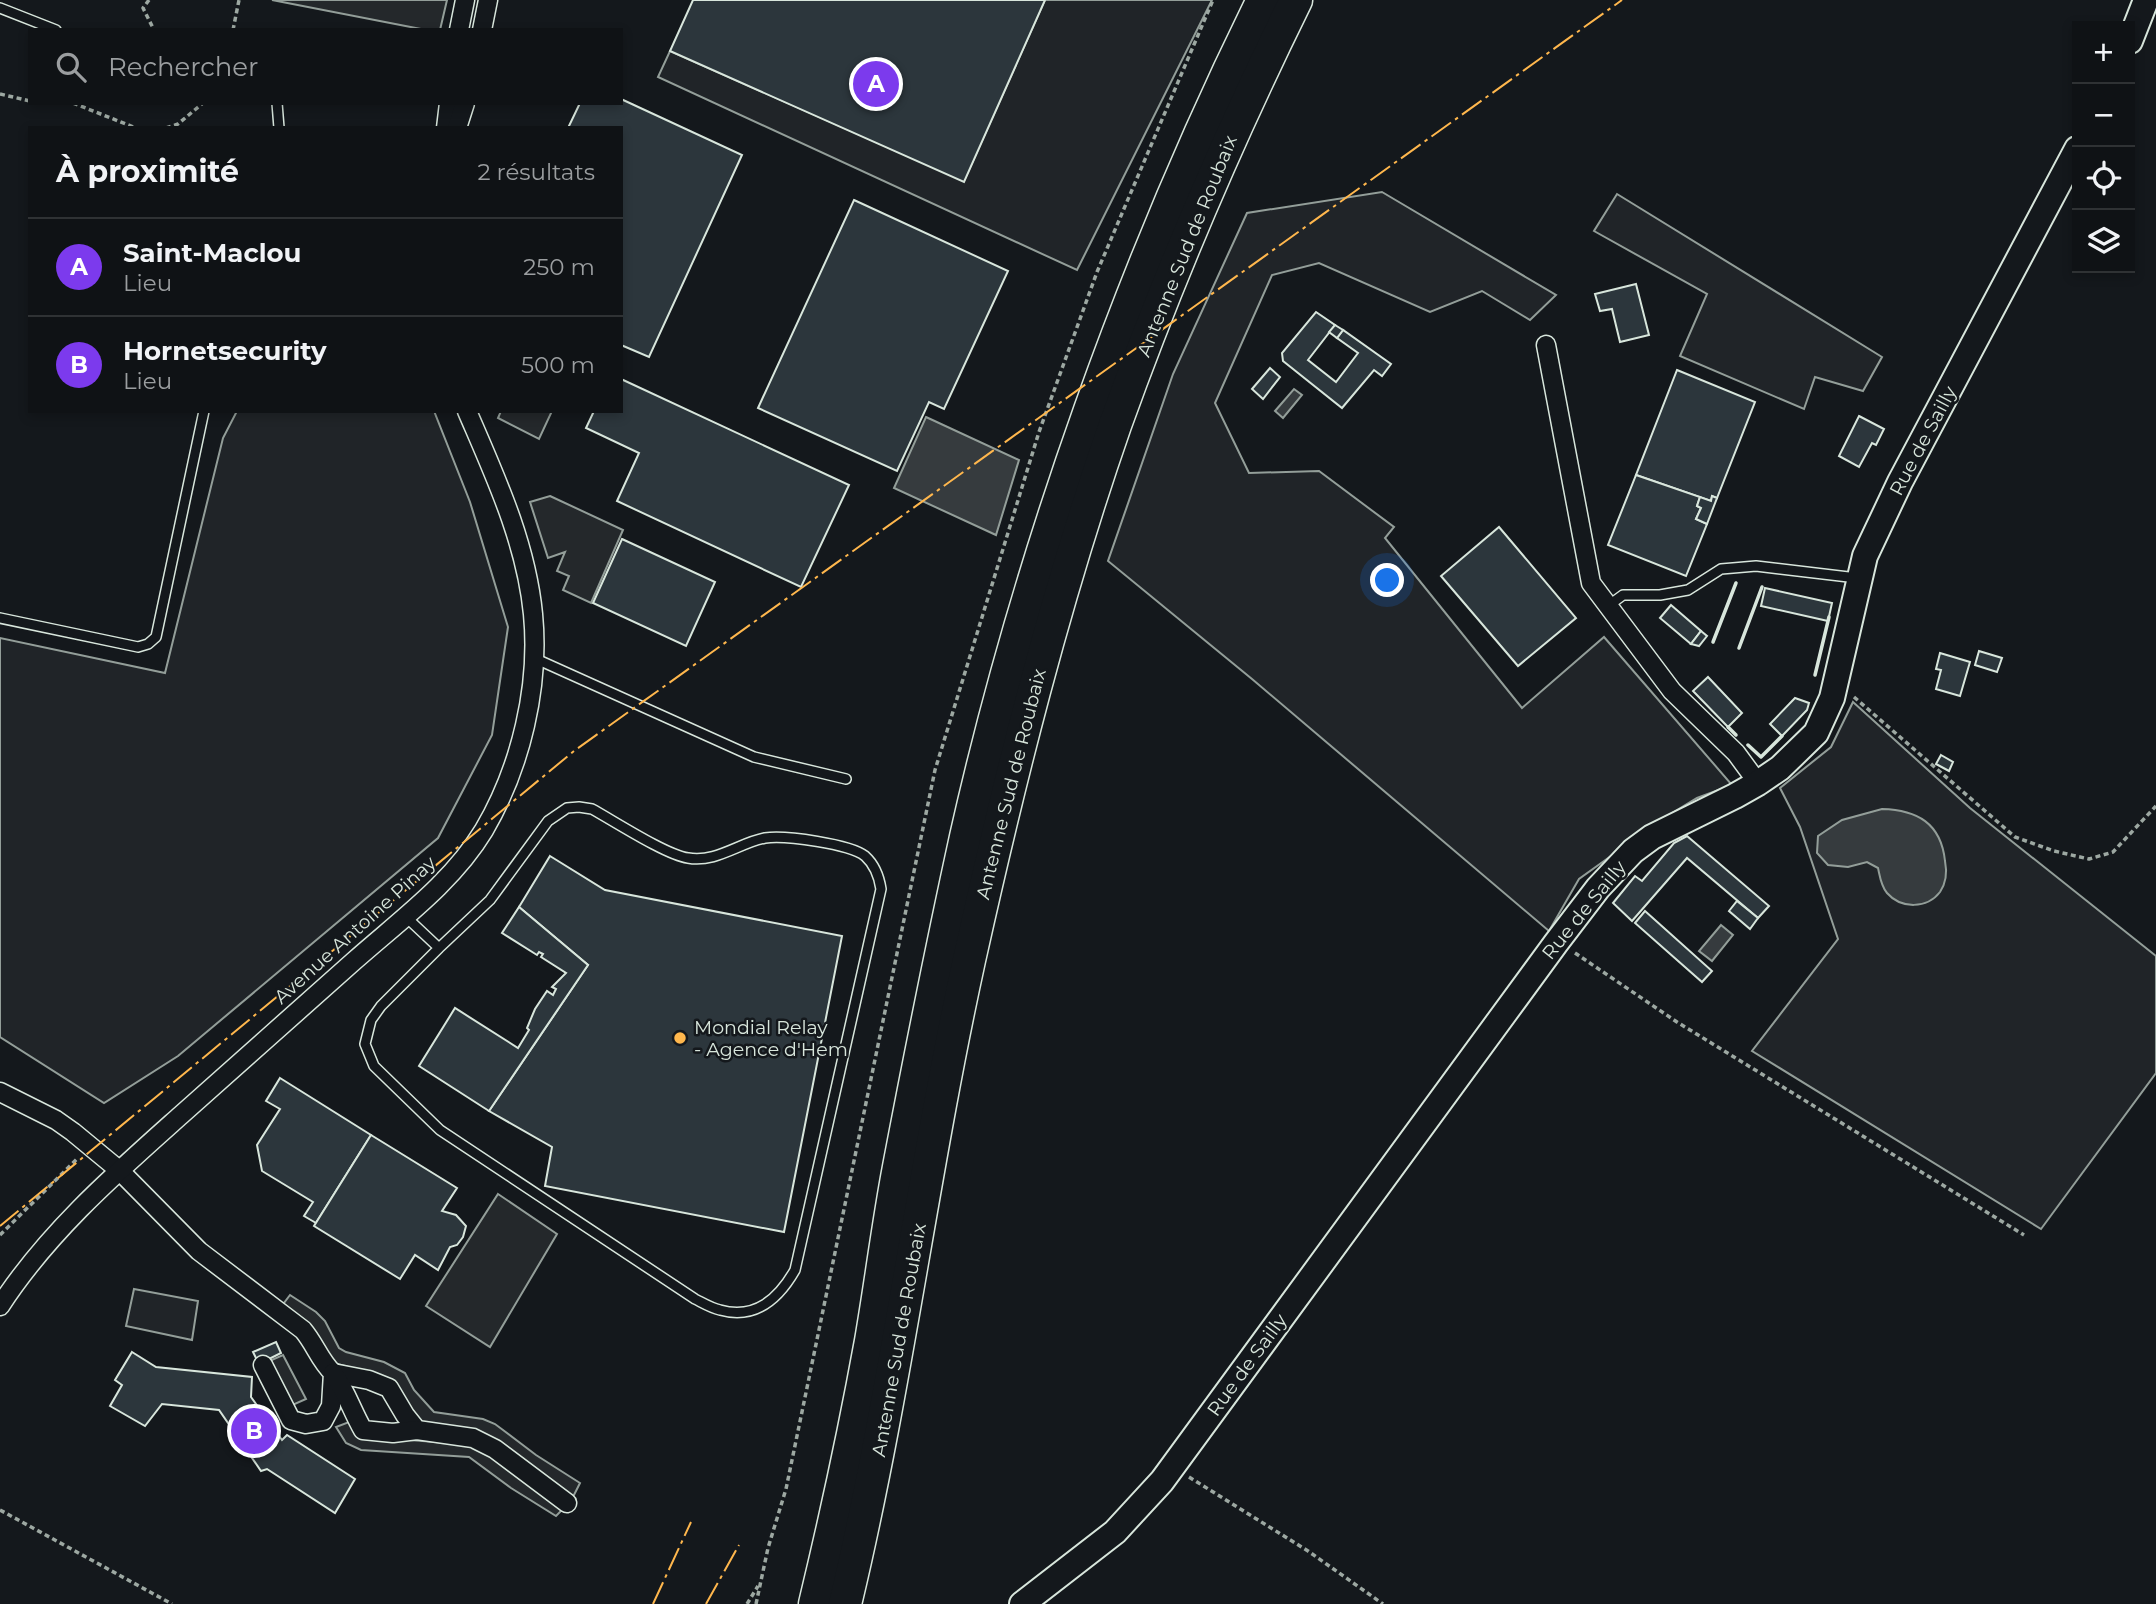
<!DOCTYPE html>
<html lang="fr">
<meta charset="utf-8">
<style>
:root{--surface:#0f1215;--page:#1d2022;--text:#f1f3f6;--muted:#9b9ea0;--line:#2f3234;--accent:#7c3aed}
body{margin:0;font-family:Montserrat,sans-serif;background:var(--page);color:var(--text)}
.controls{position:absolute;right:21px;top:21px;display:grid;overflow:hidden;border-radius:0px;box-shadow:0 4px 10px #0003}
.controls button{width:63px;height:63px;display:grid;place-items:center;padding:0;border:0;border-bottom:2px solid var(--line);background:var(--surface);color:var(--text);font:35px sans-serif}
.you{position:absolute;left:1388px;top:581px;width:24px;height:24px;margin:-18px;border:5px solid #fff;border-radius:50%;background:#1a73e8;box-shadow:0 0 0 10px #1a73e833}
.badge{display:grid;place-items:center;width:46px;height:46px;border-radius:50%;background:var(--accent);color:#fff;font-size:23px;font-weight:700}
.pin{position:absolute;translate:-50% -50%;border:4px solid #fff;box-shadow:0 2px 7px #0006}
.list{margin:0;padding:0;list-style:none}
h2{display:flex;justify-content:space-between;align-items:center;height:91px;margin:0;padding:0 28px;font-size:30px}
h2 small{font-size:23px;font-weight:400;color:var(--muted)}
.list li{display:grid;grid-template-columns:46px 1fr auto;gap:21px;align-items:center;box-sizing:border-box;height:98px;padding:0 28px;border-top:2px solid var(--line)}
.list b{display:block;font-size:26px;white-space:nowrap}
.list p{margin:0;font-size:23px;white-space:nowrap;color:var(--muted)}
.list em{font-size:23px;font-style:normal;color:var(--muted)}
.icon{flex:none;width:38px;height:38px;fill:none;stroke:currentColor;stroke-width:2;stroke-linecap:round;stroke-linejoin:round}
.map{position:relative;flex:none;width:2156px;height:1604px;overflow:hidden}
.search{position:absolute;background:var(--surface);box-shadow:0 4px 10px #0003;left:28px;top:28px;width:595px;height:77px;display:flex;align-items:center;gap:18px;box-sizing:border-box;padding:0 24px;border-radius:0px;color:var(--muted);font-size:26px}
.panel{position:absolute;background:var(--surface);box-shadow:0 4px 10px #0003;left:28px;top:126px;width:595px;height:287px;border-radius:0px}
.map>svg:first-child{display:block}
.green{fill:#202428;stroke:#939e99;stroke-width:2}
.parking{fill:#24282b;stroke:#939e99;stroke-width:2}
.water{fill:#363b3e;stroke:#939e99;stroke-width:2}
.building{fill:#2c363c;stroke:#d8e6dc;stroke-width:2}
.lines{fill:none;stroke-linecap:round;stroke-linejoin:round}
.lane-casing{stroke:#d8e6dc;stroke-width:12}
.street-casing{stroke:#d8e6dc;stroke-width:21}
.secondary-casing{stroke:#d8e6dc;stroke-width:28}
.highway-casing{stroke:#d8e6dc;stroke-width:35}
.path{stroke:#9da8a2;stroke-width:3.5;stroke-dasharray:5 3.5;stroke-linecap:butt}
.lane{stroke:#14181c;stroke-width:9}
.street{stroke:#14181c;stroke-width:18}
.secondary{stroke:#14181c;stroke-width:24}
.highway{stroke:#14181c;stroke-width:32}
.wall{stroke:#d8e6dc;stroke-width:3.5}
.power{stroke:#ffb74d;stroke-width:2;stroke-dasharray:24 5 3.5 5;stroke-linecap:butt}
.poi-dot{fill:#ffb74d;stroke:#14181c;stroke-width:2.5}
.labels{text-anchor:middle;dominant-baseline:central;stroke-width:5;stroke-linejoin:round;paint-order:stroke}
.street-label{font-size:19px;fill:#d8e6dc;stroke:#14181c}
.poi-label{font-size:19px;fill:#d8e6dc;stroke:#14181c;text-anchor:start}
</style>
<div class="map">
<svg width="2156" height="1604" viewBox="0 0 2156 1604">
<rect width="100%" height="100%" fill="#14181c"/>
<g class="green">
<path d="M1045 0H1212L1077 270 658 77 670 51 964 181Z"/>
<path d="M1382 192 1556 295 1530 320 1482 291 1430 312 1319 263 1272 275 1215 403 1249 473 1319 471 1394 527 1385 538 1522 708 1604 637 1732 785 1697 798 1664 818 1579 879 1549 931 1252 679 1108 561 1173 374 1247 213Z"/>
<path d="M1617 194 1882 357 1863 391 1815 377 1804 409 1680 356 1707 294 1594 231Z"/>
<path d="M237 411H434L470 502 508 627 492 735 438 838 178 1056 104 1103 0 1037V638L165 673 223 438Z"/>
<path d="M1853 702 1970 808 2156 956V1073L2041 1229 1752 1051 1838 939 1800 827 1780 788 1831 747Z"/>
<path d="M134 1289 198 1301 192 1340 126 1326Z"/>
</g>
<g class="parking">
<path d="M272 0H447L440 30H426Z"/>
<path d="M501 411H552L539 439 498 418Z"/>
<path d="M550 496 623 530 591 603 563 590 569 576 557 571 565 552 548 558 530 502Z"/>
<path d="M498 1194 557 1234 490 1347 426 1306Z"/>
<path d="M290 1295 316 1312 325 1321 339 1348 346 1352 384 1362 405 1373 414 1390 434 1412 483 1419 495 1424 536 1455 580 1483 573 1497 423 1422 413 1413 394 1383 384 1377 334 1363 281 1307Z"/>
<path d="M283 1355 306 1399 288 1407 267 1362Z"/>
<path d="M349 1422 384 1438 474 1445 564 1508 556 1516 511 1488 469 1457 361 1450 346 1443 336 1427Z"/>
</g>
<g class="water">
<path d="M1294 389 1302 395 1283 418 1275 411Z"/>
<path d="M926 417 1019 460 996 535 894 488Z"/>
<path d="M1882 809C1917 810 1941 823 1945 861 1947 871 1946 883 1940 892 1927 909 1901 909 1887 893 1881 886 1880 877 1878 868L1867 862 1848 867 1828 865 1817 853 1818 836 1842 820Z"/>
<path d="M1721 925 1733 935 1712 961 1699 951Z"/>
</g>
<g class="building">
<path d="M693 0H1045L964 182 670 51Z"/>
<path d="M621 99 742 155 649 357 621 345V128H568L580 103H621Z"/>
<path d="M854 200 1008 271 944 409 929 402 897 471 758 408Z"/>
<path d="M1636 284 1649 335 1620 342 1612 309 1600 311 1595 294Z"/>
<path d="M1316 312 1335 325 1308 360 1336 382 1358 353 1337 338 1343 330 1391 364 1382 376 1374 370 1342 408 1283 361 1282 353Z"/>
<path d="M1335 325 1343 330 1337 338 1329 332Z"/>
<path d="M1270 368 1280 377 1263 399 1252 389Z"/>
<path d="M1677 370 1755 402 1717 498 1712 496 1711 501 1636 475Z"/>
<path d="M621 379 849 485 801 587 617 501 639 453 586 428 594 411H621Z"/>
<path d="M1859 416 1884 429 1876 445 1872 443 1859 467 1839 456Z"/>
<path d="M1636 475 1700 497 1697 506 1701 508 1696 519 1707 524 1686 576 1608 545Z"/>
<path d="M1712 496 1717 498 1707 524 1696 519 1701 508 1697 506 1700 497 1711 501Z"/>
<path d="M1499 527 1576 618 1518 666 1441 576Z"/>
<path d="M622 539 715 582 686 646 593 603Z"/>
<path d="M1765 588 1832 603 1828 621 1761 606Z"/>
<path d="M1671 605 1701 631 1691 644 1660 618Z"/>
<path d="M1701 631 1707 636 1699 646 1691 644Z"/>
<path d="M1979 651 2002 658 1997 672 1975 665Z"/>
<path d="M1940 653 1970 662 1960 696 1936 689 1941 670 1936 669Z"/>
<path d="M1708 677 1742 713 1728 727 1693 691Z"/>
<path d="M1795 698 1809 703 1807 710 1782 736 1770 724Z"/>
<path d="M1941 755 1953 762 1949 771 1936 764Z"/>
<path d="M1687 836 1769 906 1758 918 1687 858 1632 921 1613 903 1635 876 1642 881 1674 843Z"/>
<path d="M550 856 605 890 842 936 784 1232 545 1186 552 1147 489 1111 588 965 519 907Z"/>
<path d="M1737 901 1758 918 1750 929 1729 911Z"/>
<path d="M519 907 588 965 489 1111 419 1066 455 1008 518 1048 529 1030 527 1028 535 1009 547 991 553 995 556 989 552 987 566 973 541 957 543 954 539 952 537 955 502 933Z"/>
<path d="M1645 911 1712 971 1702 982 1635 923Z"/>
<path d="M280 1078 371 1135 316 1223 304 1216 313 1202 262 1171 257 1145 280 1109 266 1101Z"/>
<path d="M371 1135 457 1188 442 1211 456 1215 466 1226 463 1237 457 1245 450 1247 438 1270 415 1255 400 1279 314 1226Z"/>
<path d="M276 1342 281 1353 259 1364 253 1352Z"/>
<path d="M132 1352 156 1367 252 1377 251 1397 282 1440 287 1435 355 1479 335 1513 267 1469 261 1471 219 1410 162 1404 145 1426 110 1406 122 1385 115 1380Z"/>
</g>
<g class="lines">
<defs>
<g id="lane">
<path d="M0 8 56 30"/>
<path d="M277 103 279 128"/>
<path d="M1608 606 1623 595H1660L1688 590 1721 569 1733 568 1756 566 1857 578"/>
<path d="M0 618 138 647 148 644 156 637 204 411"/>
<path d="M534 658 754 757 846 779"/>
<path d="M405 916 439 948 381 1006 371 1020 365 1044 374 1066 440 1130 695 1299C703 1303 711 1308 720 1310 756 1320 779 1298 795 1270L881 889C879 876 875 865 865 856 850 844 785 835 765 838 739 843 716 863 688 858 666 855 614 821 592 809L579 807 567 808 548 821 490 900 439 948"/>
</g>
<g id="street">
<path d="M459 30 465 0"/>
<path d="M482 30 488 0"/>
<path d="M446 128 449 103"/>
<path d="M457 128 465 103"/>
<path d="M1546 345 1591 583 1672 691 1736 753 1758 783"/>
<path d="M0 1092 56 1120 73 1132 119 1170 199 1251 303 1330C315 1344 320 1361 333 1373L331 1406 323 1421 306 1424 291 1420 263 1365"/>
<path d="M0 1306C48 1232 116 1173 181 1115 239 1064 296 1012 354 961 399 921 452 883 484 830 521 767 540 686 533 614 526 542 495 476 467 411"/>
<path d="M333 1373 369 1380 389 1388 405 1415 417 1430 473 1438 495 1449 567 1503"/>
<path d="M333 1373C346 1391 352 1411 363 1430L393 1433 417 1430"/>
</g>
<g id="secondary">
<path d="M2130 41 2146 0"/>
<path d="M1022 1604 1115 1532 1162 1481 1556 943 1598 888 1633 851 1652 837 1735 796 1758 783 1780 768 1816 733 1832 698 1865 556 1900 482 2077 149"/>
</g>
<g id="highway">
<path d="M815 1604C836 1517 855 1429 871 1341 881 1283 888 1225 899 1167 920 1057 942 947 966 837 1030 553 1134 261 1263 0"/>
<path d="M845 1604C896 1391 922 1174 969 960 1009 780 1054 600 1115 425 1167 280 1228 138 1296 0"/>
</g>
</defs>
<use href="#lane" class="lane-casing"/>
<use href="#street" class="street-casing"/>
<use href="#secondary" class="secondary-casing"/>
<use href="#highway" class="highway-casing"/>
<g class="path">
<path d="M149 0 143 8 154 30"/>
<path d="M233 30 239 0"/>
<path d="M0 94 30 101"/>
<path d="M73 103 136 128"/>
<path d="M166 128 178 124 203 103"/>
<path d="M1854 697 2015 837 2054 851 2089 859 2113 852 2156 806"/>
<path d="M1575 953 1677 1022 2024 1235"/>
<path d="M0 1235 78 1158"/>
<path d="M1189 1477 1308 1551 1383 1604"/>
<path d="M0 1510 172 1604"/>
<path d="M747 1604 758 1586"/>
<path d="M756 1604 768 1548 786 1489 935 770 1039 432 1097 272 1213 0"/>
</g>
<use href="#lane" class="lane"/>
<use href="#street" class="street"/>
<use href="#secondary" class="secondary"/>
<use href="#highway" class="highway"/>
<g class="wall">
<path d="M1713 642 1736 583"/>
<path d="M1739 648 1762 587"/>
<path d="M1815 675 1829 617"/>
<path d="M1728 727 1736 735"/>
<path d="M1748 745 1761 757 1782 736"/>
</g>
<g class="power">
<path d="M0 1226 574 751 1622 0"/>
<path d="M653 1604 691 1522"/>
<path d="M706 1604 739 1545"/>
</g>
</g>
<circle class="poi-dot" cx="680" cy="1038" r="7"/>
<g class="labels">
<g class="street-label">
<text transform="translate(1187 246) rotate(-68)">Antenne Sud de Roubaix</text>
<text transform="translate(1923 441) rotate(-62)">Rue de Sailly</text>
<text transform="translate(1011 784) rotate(-76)">Antenne Sud de Roubaix</text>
<text transform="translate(1584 910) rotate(-51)">Rue de Sailly</text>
<text transform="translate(355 930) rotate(-42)">Avenue Antoine Pinay</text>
<text transform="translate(899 1340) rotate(-80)">Antenne Sud de Roubaix</text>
<text transform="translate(1247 1365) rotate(-54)">Rue de Sailly</text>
</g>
<g class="poi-label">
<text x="694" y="1027">Mondial Relay<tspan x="694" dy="22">- Agence d'Hem</tspan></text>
</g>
</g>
</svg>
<div class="controls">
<button>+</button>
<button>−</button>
<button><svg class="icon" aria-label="locate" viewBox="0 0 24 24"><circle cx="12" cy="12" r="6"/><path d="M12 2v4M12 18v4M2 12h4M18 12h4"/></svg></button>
<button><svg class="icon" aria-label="layers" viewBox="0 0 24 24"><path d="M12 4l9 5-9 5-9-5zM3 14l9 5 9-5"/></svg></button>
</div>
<div class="you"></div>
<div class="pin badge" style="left:876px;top:84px">A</div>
<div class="pin badge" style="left:254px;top:1431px">B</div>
<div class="search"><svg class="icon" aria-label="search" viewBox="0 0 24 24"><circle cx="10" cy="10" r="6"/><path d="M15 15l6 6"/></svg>Rechercher</div>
<section class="panel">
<h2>À proximité<small>2 résultats</small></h2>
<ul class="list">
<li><span class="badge">A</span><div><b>Saint-Maclou</b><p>Lieu</p></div><em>250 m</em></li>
<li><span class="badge">B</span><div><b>Hornetsecurity</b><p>Lieu</p></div><em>500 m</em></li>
</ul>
</section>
</div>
